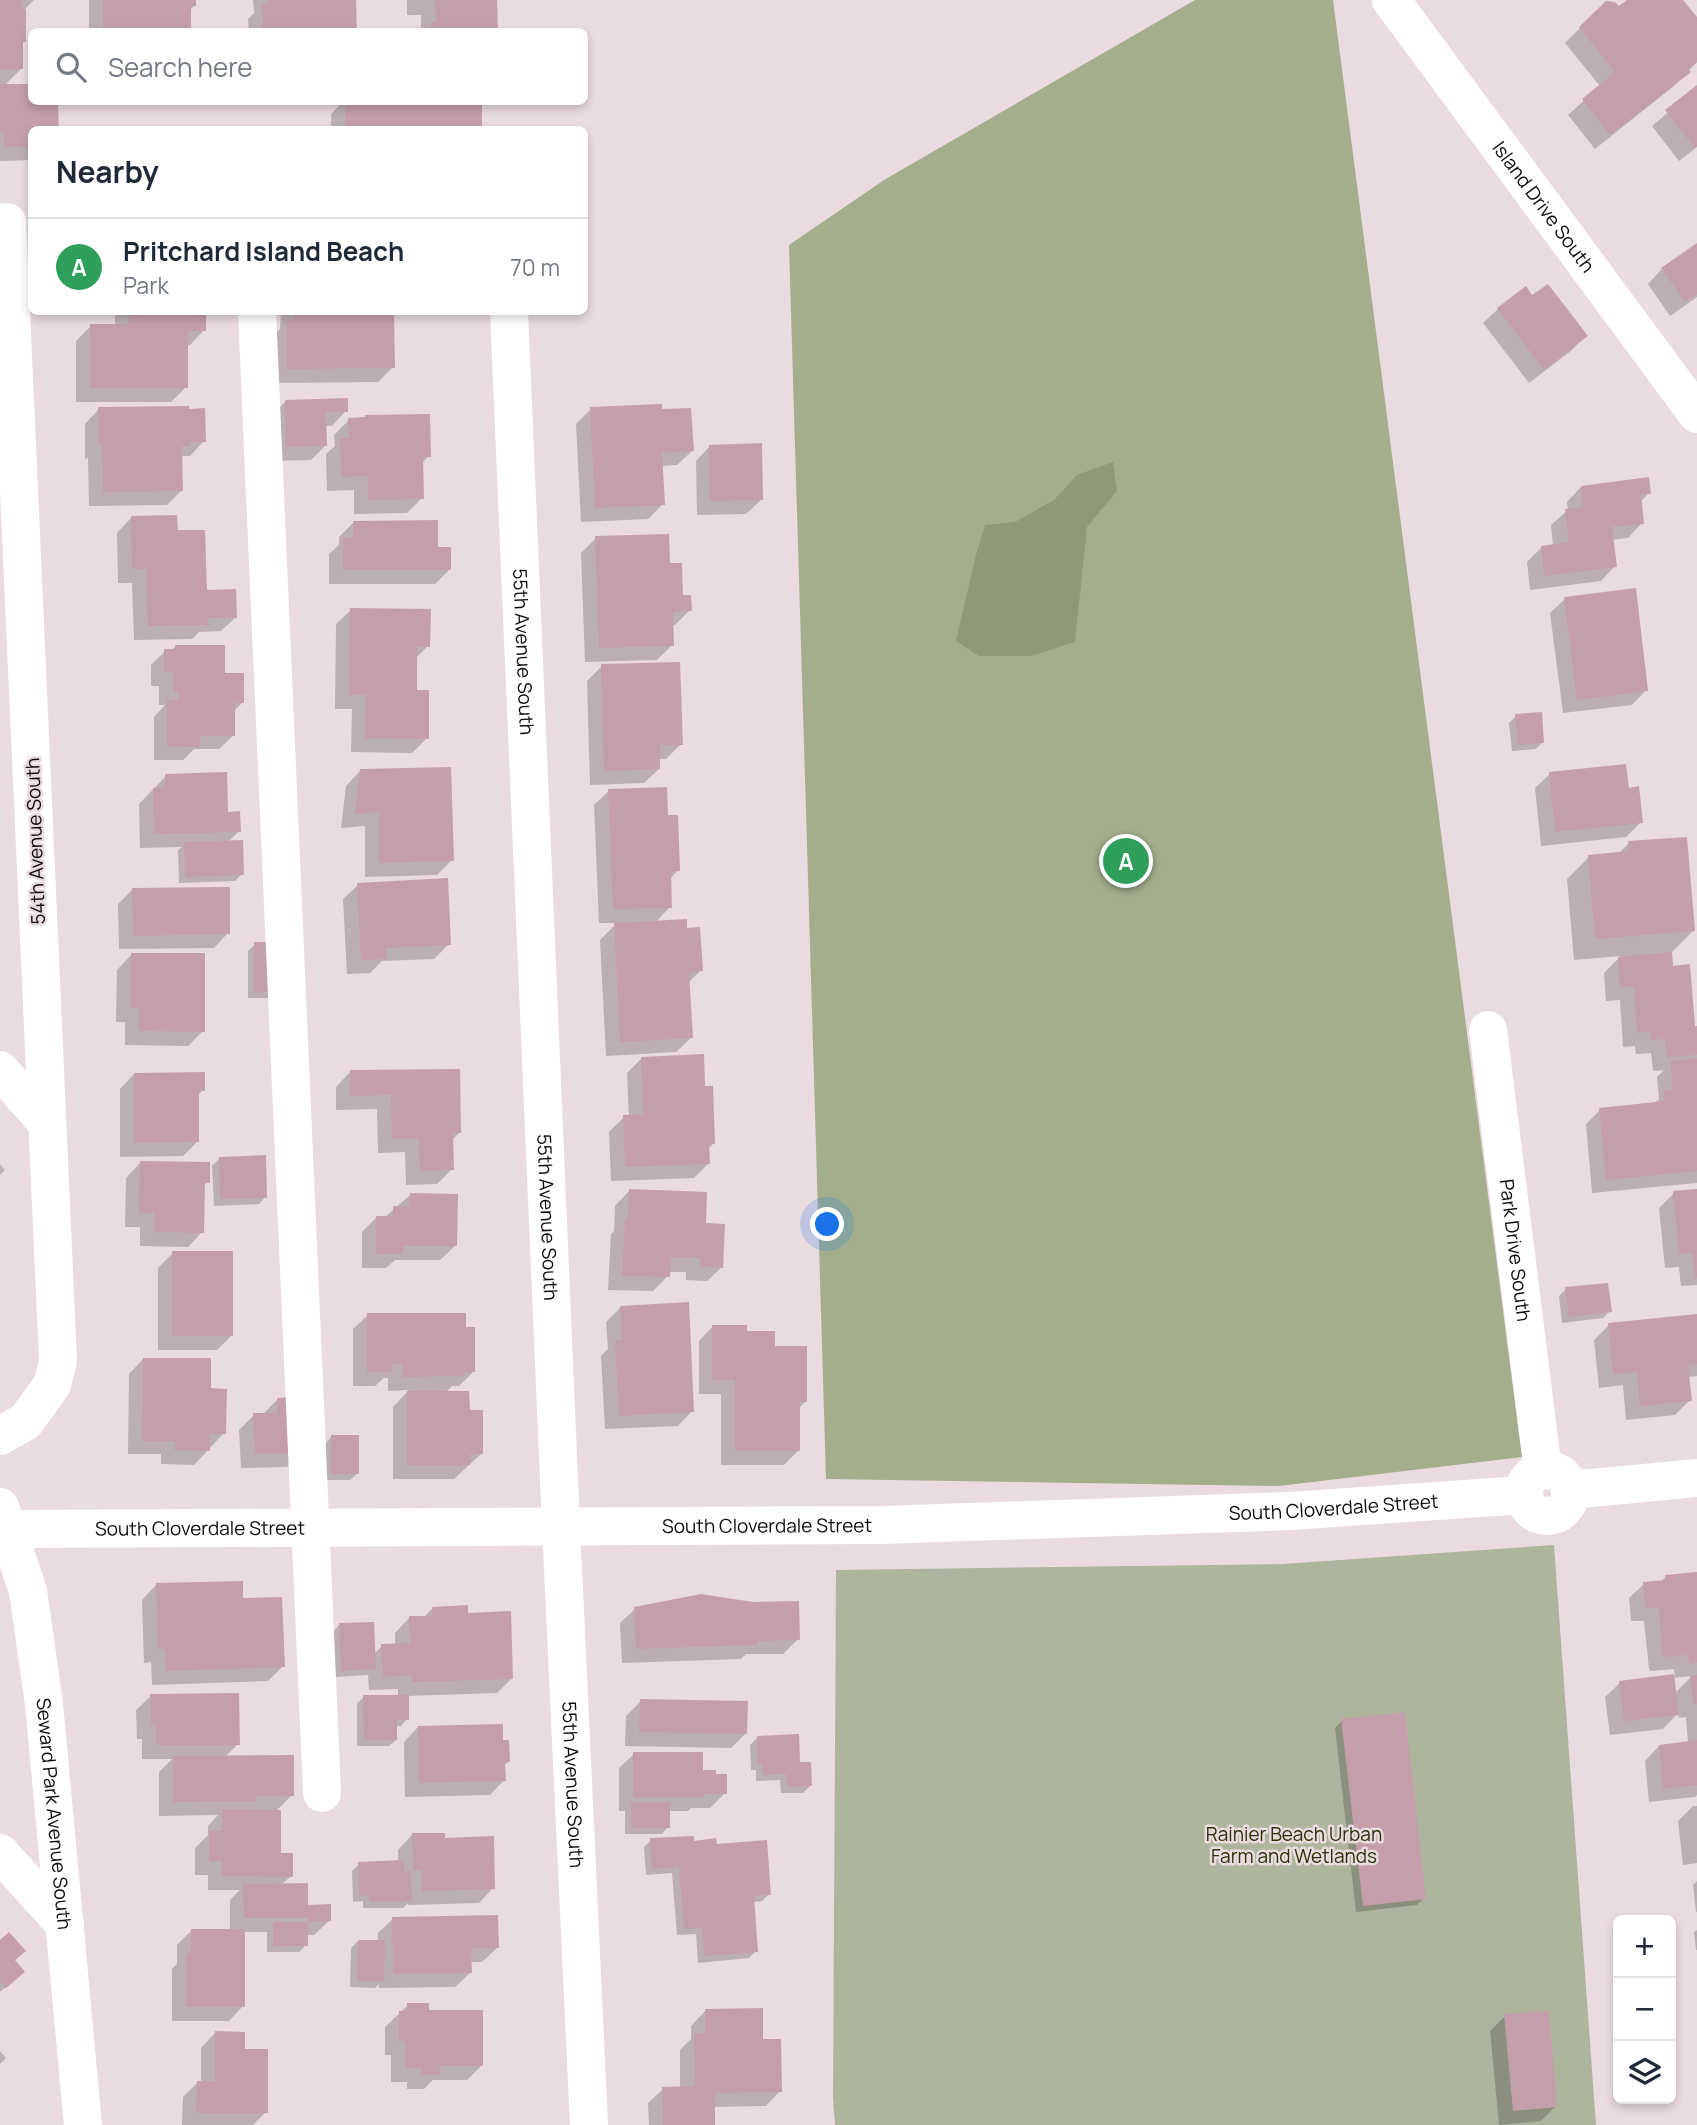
<!DOCTYPE html>
<meta charset="utf-8">
<style>
:root{--surface:#fff;--page:#f2f2f3;--text:#1f2937;--muted:#747a83;--line:#e0e1e3;--accent:#505f02}
body{margin:0;font-family:Manrope,sans-serif;background:var(--page);color:var(--text)}
.controls{position:absolute;right:21px;bottom:21px;display:grid;overflow:hidden;border-radius:10px;box-shadow:0 4px 10px #0003}
.controls button{width:63px;height:63px;display:grid;place-items:center;padding:0;border:0;border-bottom:2px solid var(--line);background:var(--surface);color:var(--text);font:35px sans-serif}
.you{position:absolute;left:828px;top:1225px;width:24px;height:24px;margin:-18px;border:5px solid #fff;border-radius:50%;background:#1a73e8;box-shadow:0 0 0 10px #1a73e833}
.badge{display:grid;place-items:center;width:46px;height:46px;border-radius:50%;background:var(--accent);color:#fff;font-size:23px;font-weight:700}
.pin{position:absolute;translate:-50% -50%;border:4px solid #fff;box-shadow:0 2px 7px #0006}
.list{margin:0;padding:0;list-style:none}
h2{display:flex;justify-content:space-between;align-items:center;height:91px;margin:0;padding:0 28px;font-size:30px}
h2 small{font-size:23px;font-weight:400;color:var(--muted)}
.list li{display:grid;grid-template-columns:46px 1fr auto;gap:21px;align-items:center;box-sizing:border-box;height:98px;padding:0 28px;border-top:2px solid var(--line)}
.list b{display:block;font-size:26px;white-space:nowrap}
.list p{margin:0;font-size:23px;white-space:nowrap;color:var(--muted)}
.list em{font-size:23px;font-style:normal;color:var(--muted)}
.icon{flex:none;width:38px;height:38px;fill:none;stroke:currentColor;stroke-width:2;stroke-linecap:round;stroke-linejoin:round}
.map{position:relative;flex:none;width:1697px;height:2125px;overflow:hidden}
.search{position:absolute;background:var(--surface);box-shadow:0 4px 10px #0003;left:28px;top:28px;width:560px;height:77px;display:flex;align-items:center;gap:18px;box-sizing:border-box;padding:0 24px;border-radius:10px;color:var(--muted);font-size:26px}
.panel{position:absolute;background:var(--surface);box-shadow:0 4px 10px #0003;left:28px;top:126px;width:560px;height:189px;border-radius:10px}
.map>svg:first-child{display:block}
.green{fill:#aeb59e}
.forest{fill:#a4ae8c}
.water{fill:#8f9878}
.shadow{fill:#0003;fill-rule:evenodd}
.building{fill:#c49fab}
.lines{fill:none;stroke-linecap:round;stroke-linejoin:round}
.minor{stroke:#fff;stroke-width:38}
.labels{text-anchor:middle;dominant-baseline:central;stroke-width:5;stroke-linejoin:round;paint-order:stroke}
.street-label{font-size:19px;fill:#0e0a0b;stroke:#eadbe0}
.park-label{font-size:19px;fill:#2a3209;stroke:#eadbe0}
</style>
<div class="map">
<svg width="1697" height="2125" viewBox="0 0 1697 2125">
<rect width="100%" height="100%" fill="#eadbe0"/>
<path class="green" d="M1554 1545 1596 2125H835L833 2098 836 1570 1283 1564Z"/>
<path class="forest" d="M1195 0H1333L1522 1457 1279 1486 826 1479 789 245 884 180Z"/>
<path class="water" d="M1113 462 1117 491 1087 527 1075 642 1031 656H979L956 641 976 555 985 525 1015 522 1054 500 1077 475Z"/>
<g class="shadow">
<path d="M0 0H34L24 10V41L21 44V69L4 86 32 102H56L57 130H32V160L0 161Z"/>
<path d="M89 0H194V6L189 11V32H89Z"/>
<path d="M253 0H354L356 32H249L248 19 254 13Z"/>
<path d="M407 0H495L496 32H421V15H407Z"/>
<path d="M1630 0H1681L1697 20V62L1674 86 1595 149 1568 115 1600 86 1565 43 1582 26 1619 9Z"/>
<path d="M1697 88V147L1679 161 1652 126Z"/>
<path d="M343 102H480V130H331V114Z"/>
<path d="M1697 245V297L1670 316 1648 284 1662 269Z"/>
<path d="M1532 298 1585 336 1571 351 1529 383 1483 323 1498 309Z"/>
<path d="M115 312H204V330L190 345H186V387L171 402H76V341L91 326H115Z"/>
<path d="M281 312H392L393 367 378 382 273 383V336L280 329Z"/>
<path d="M285 402 346 411 332 426H325L326 445 311 460 272 461 271 416Z"/>
<path d="M99 409 204 441 190 456H181L182 490 167 505 89 506 88 458 85 459V424Z"/>
<path d="M591 409 661 411 692 451 677 465 661 466 663 504 648 519 581 522 576 424Z"/>
<path d="M349 420 429 456 421 464 422 498 407 513 354 514V490L327 491 326 454 335 446 334 435Z"/>
<path d="M710 446 761 500 746 514 697 515 696 461Z"/>
<path d="M1581 487 1649 493 1640 502 1642 523 1628 538 1612 540 1615 566 1601 581 1530 590 1527 562 1542 547 1553 546 1551 525 1568 510 1567 502Z"/>
<path d="M131 518 176 532 205 592 236 617 221 631 199 632 192 639 134 640 132 583H118L117 533Z"/>
<path d="M353 523 436 549 450 569 435 584H329V554L339 545V537Z"/>
<path d="M596 538 669 565 690 610 675 625H671L672 645 657 660 585 662 581 553Z"/>
<path d="M1565 599 1646 690 1632 705 1563 713 1550 613Z"/>
<path d="M351 610 428 646 415 659V692L427 738 412 753 351 752 352 709H335L336 624Z"/>
<path d="M176 646 223 674 243 702 234 711V735L219 749H194L183 760H154V717L165 705H159V686H151V665L165 651H171Z"/>
<path d="M602 666 681 744 666 759H658L659 769 644 783 590 785 587 681Z"/>
<path d="M1516 716 1543 742 1536 749 1512 751 1509 723Z"/>
<path d="M360 771 452 860 437 875 365 877V826L341 828 346 786Z"/>
<path d="M1550 774 1627 790 1641 822 1626 837 1541 846 1535 788Z"/>
<path d="M166 776 226 814 239 831 228 842 242 874 235 881 179 883 178 850 182 847 140 848 139 804Z"/>
<path d="M609 791 666 817 678 870 670 879V907L655 923 685 929 701 970 688 983 691 1038 676 1052 606 1056 600 940 617 923H599L594 805Z"/>
<path d="M1629 843 1693 931 1671 953 1672 968 1693 1028H1697V1183L1592 1193 1586 1124 1600 1110 1654 1104 1659 1099 1657 1077 1664 1070 1653 1071 1651 1053 1636 1054 1635 1046 1623 1047 1620 1000 1606 1001 1604 973 1621 956 1574 960 1567 879 1589 857 1618 854Z"/>
<path d="M358 885 449 944 434 959 382 961 370 973 347 974 343 899Z"/>
<path d="M132 890 228 933 214 948 119 949 118 904Z"/>
<path d="M255 944 271 998H248V951Z"/>
<path d="M131 955 203 1031 188 1046 125 1045V1022H116L117 970Z"/>
<path d="M642 1058 703 1088 714 1143 708 1149V1164L694 1178 611 1181 609 1132 624 1117H629L627 1073Z"/>
<path d="M350 1072 460 1132 452 1140V1169L437 1184 406 1185 405 1152 378 1153 377 1109 336 1110V1087Z"/>
<path d="M134 1074 203 1090 197 1096V1142L183 1156 120 1157V1089Z"/>
<path d="M219 1159 265 1197 259 1204 214 1206 212 1166Z"/>
<path d="M140 1163 208 1182 203 1186 202 1232 188 1247 140 1246V1227H125L126 1178Z"/>
<path d="M0 1164 5 1170 0 1175Z"/>
<path d="M629 1191 704 1225 722 1267 707 1281 686 1280V1272H668V1276L653 1291 608 1290 611 1234 614 1231 615 1206Z"/>
<path d="M1697 1191V1285L1681 1286 1679 1267 1665 1268 1659 1208 1674 1193Z"/>
<path d="M410 1195 455 1246 440 1260H395L386 1268H362V1232L377 1217H385Z"/>
<path d="M173 1253 232 1335 217 1350H158V1268Z"/>
<path d="M1566 1289 1610 1311 1603 1318 1562 1323 1559 1296Z"/>
<path d="M621 1307 692 1411 678 1426 605 1429 601 1356 608 1349 606 1322Z"/>
<path d="M368 1315 465 1329 473 1372 459 1386H452L446 1392 468 1411 481 1454 454 1479H393V1407L409 1390 388 1391V1378H384L375 1386H353V1329Z"/>
<path d="M1697 1316V1376L1688 1377 1690 1400 1675 1415 1626 1420 1623 1385 1599 1388 1594 1340 1609 1325Z"/>
<path d="M713 1326 745 1333 773 1348 806 1401 799 1408V1450L784 1465H721V1394H699V1341Z"/>
<path d="M143 1359 209 1389 224 1433 194 1465 161 1464V1454H128L129 1374Z"/>
<path d="M277 1400 302 1452 287 1467 241 1468 239 1430 254 1415H262Z"/>
<path d="M331 1437 357 1474 350 1480H325V1444Z"/>
<path d="M1697 1574V1795L1695 1797 1649 1802 1645 1761 1659 1746 1688 1743 1686 1717 1679 1718 1678 1713 1663 1729 1610 1735 1605 1697 1620 1683 1675 1676 1674 1669 1651 1671 1649 1669 1644 1621H1631L1629 1598 1644 1584 1661 1582 1666 1576ZM1692 1676 1675 1693 1673 1678Z"/>
<path d="M156 1585 242 1600 283 1666 268 1681 152 1685 151 1662 144 1663 142 1600Z"/>
<path d="M753 1604 798 1639 783 1654H746L741 1659 622 1663 620 1623 635 1609Z"/>
<path d="M432 1609 512 1678 497 1693 407 1696V1719L401 1726H396V1740L389 1746H357V1703L364 1697H398V1689L369 1690 368 1675 334 1677 333 1632 339 1625 374 1654 382 1646 395 1645V1633L409 1618H423Z"/>
<path d="M151 1696 238 1744 225 1757 292 1795 275 1812 279 1855 291 1876 281 1885 306 1907 329 1921 314 1935H306V1945L299 1952H267V1932H243V2006L229 2021H172V1969L177 1964V1945L192 1930H230V1900L240 1890H208V1875H195V1848L208 1835V1826L218 1815 159 1816V1772L172 1759H142V1739H137L136 1710Z"/>
<path d="M641 1701 746 1733 731 1748 625 1746 626 1716Z"/>
<path d="M1342 1721 1424 1898 1417 1905 1356 1912 1335 1728Z"/>
<path d="M418 1727 501 1741 508 1762 504 1766V1780L490 1795 405 1797 404 1742Z"/>
<path d="M757 1738 798 1763 810 1786 803 1793H781L780 1780 756 1781V1770H751L750 1745Z"/>
<path d="M634 1754 701 1772 725 1793 710 1808H691L688 1811H668V1827L662 1834H625V1811H619V1768Z"/>
<path d="M1693 1806H1697V1863L1683 1865 1678 1821Z"/>
<path d="M412 1835 444 1840 493 1888 479 1903 408 1905V1903L403 1908H363V1901L353 1902 352 1871 359 1864 398 1862V1850Z"/>
<path d="M651 1840 715 1846 769 1894 762 1901 753 1902 756 1951 749 1958 698 1963 696 1934 677 1935 672 1873 646 1875 644 1847Z"/>
<path d="M1697 1881V1912H1696L1693 1885Z"/>
<path d="M393 1919 497 1948 482 1962H470V1973L455 1987 379 1988V1984L375 1988 350 1987 351 1948 358 1941 378 1942V1933Z"/>
<path d="M1697 1930V1950H1696L1694 1932Z"/>
<path d="M0 1943 13 1961 15 1979 0 1992Z"/>
<path d="M408 2005 481 2066 467 2080H433L424 2089H407V2082H391V2055H385V2027Z"/>
<path d="M705 2011 761 2041 780 2091 766 2106 713 2107 714 2125H649L648 2103 663 2089 680 2088V2050L691 2039V2026Z"/>
<path d="M1505 2016 1555 2107 1541 2121 1499 2125 1490 2031Z"/>
<path d="M215 2033 243 2051 266 2112 253 2125H182L183 2097 197 2083H201V2048Z"/>
<path d="M0 2051 6 2058 0 2064Z"/>
</g>
<g class="building">
<path d="M0 0H22V9H26V42H23V69L0 70Z"/>
<path d="M103 0H196V6H191V32H123V28H103Z"/>
<path d="M268 0H356L357 32H263L262 3H268Z"/>
<path d="M435 0H497L498 32H431V22H436Z"/>
<path d="M1627 0H1683L1697 17V62L1688 69 1691 72 1610 135 1582 99 1615 72 1579 27 1606 1 1615 2 1619 6Z"/>
<path d="M0 84H32V102H58L59 130H32V147H4V132H0Z"/>
<path d="M1697 85V146L1695 148 1665 110Z"/>
<rect x="345" y="102" width="137" height="28"/>
<path d="M1697 243V294L1685 302 1661 268Z"/>
<path d="M1548 284 1588 336 1544 370 1497 308 1526 286 1532 295Z"/>
<path d="M129 312H206V331H188V388H90V324H129Z"/>
<path d="M294 312H394L395 368 287 369V319H294Z"/>
<path d="M348 398V412H326L327 446 286 447 285 400Z"/>
<path d="M662 404V409L691 408 694 451 662 453 665 505 595 508 590 407Z"/>
<path d="M189 406V409L205 408 206 442H190V446H182L183 491 103 492 102 445H99L98 407Z"/>
<path d="M430 414 431 457H423L424 499 368 500V476L341 477 340 438H349L348 418 365 417V415Z"/>
<path d="M762 443 763 500 710 501 709 445Z"/>
<path d="M1649 477 1651 494H1641L1644 524 1612 527 1617 567 1544 576 1541 546 1569 542 1565 509 1583 507 1581 486Z"/>
<path d="M177 515 178 530H205L207 590 236 589 237 618H208L209 625 148 626 146 569H132L131 516Z"/>
<path d="M438 520V547H451V570H343V538H353V521Z"/>
<path d="M669 534 670 563H682L683 595H691L692 611 673 612 674 646 599 648 595 536Z"/>
<path d="M1636 588 1648 691 1577 700 1564 597Z"/>
<path d="M350 608 431 609 430 647H417V690H429V739L365 738 366 695H349Z"/>
<path d="M175 645H225V673H244V703H235V736H200V747H167V700H178V692H173V672H164V649H175Z"/>
<path d="M680 662 683 745H660V769L604 771 601 664Z"/>
<path d="M1542 712 1544 743 1518 745 1515 714Z"/>
<path d="M1626 764 1629 788 1639 786 1643 823 1555 832 1549 772Z"/>
<path d="M451 767 454 861 379 863V812L355 814 360 769Z"/>
<path d="M227 772 228 812 240 811 241 832 154 834 153 788 165 787V774Z"/>
<path d="M667 787 668 815H678L680 871 671 872 672 908 613 909 608 789Z"/>
<path d="M1687 837 1695 931 1595 939 1588 855 1629 851 1628 841Z"/>
<path d="M243 840 244 875 185 877 184 842Z"/>
<path d="M448 878 451 945 386 948 387 959 361 960 357 883Z"/>
<path d="M230 887V934L133 936 132 888Z"/>
<path d="M687 919V928L700 927 703 971 689 972 693 1038 620 1042 614 923Z"/>
<path d="M254 942H283L280 991 254 992Z"/>
<path d="M1672 952 1673 966 1690 964 1695 1026H1697V1055L1667 1057 1665 1039 1651 1040 1650 1032 1637 1033 1634 986 1620 987 1618 957Z"/>
<path d="M131 953H205V1032L139 1031V1008H130Z"/>
<path d="M704 1054 705 1086H713L715 1144H709L710 1164 625 1167 623 1115 643 1114 641 1057Z"/>
<path d="M1697 1058V1171L1606 1180 1599 1108 1665 1101 1664 1091 1673 1090 1670 1061Z"/>
<path d="M460 1069 461 1133H453L454 1170 420 1171 419 1139H392L391 1095 350 1096V1070Z"/>
<path d="M205 1072V1091H199V1142L134 1143V1073Z"/>
<path d="M266 1155 267 1198 220 1199 219 1157Z"/>
<path d="M140 1161 210 1162V1183H205L204 1233 154 1232V1213H139Z"/>
<path d="M629 1189 707 1192 706 1223 725 1224 723 1268 700 1266V1258L671 1257 670 1277 622 1276 625 1218H628Z"/>
<path d="M1697 1189V1277H1695L1693 1253 1679 1254 1673 1191Z"/>
<path d="M410 1193 458 1194 457 1246H403V1254H376V1216H393V1206H409Z"/>
<rect x="172" y="1251" width="61" height="85"/>
<path d="M1608 1283 1612 1312 1569 1317 1565 1287Z"/>
<path d="M689 1302 694 1412 619 1416 615 1340H622L620 1306Z"/>
<path d="M367 1313H466V1327H475V1372H465V1376L402 1377V1364H392V1372H367Z"/>
<path d="M1697 1314V1364L1688 1365 1692 1401 1640 1406 1637 1372 1613 1374 1608 1323Z"/>
<path d="M712 1325H747V1331H775V1346H807V1402H800V1451H735V1380H712Z"/>
<path d="M143 1358H211V1388L227 1389 226 1434H210V1451L174 1450 175 1441H142Z"/>
<path d="M407 1391H469L470 1410H483V1454H470V1465H407Z"/>
<path d="M295 1397 303 1453 255 1454 253 1413H277V1398Z"/>
<rect x="331" y="1435" width="28" height="39"/>
<path d="M1697 1572V1663L1689 1664 1688 1655 1666 1657 1662 1654 1659 1607 1645 1608 1643 1582 1666 1580 1665 1575Z"/>
<path d="M243 1581V1598L282 1597 285 1667 166 1671 165 1649H158L156 1583Z"/>
<path d="M701 1594 753 1602 799 1601 800 1640 757 1641 758 1645 636 1649 634 1607Z"/>
<path d="M468 1605V1613L511 1611 513 1679 412 1682V1675L383 1677 381 1644 410 1643 409 1616H432V1607Z"/>
<path d="M374 1622 376 1669 341 1671 339 1623Z"/>
<path d="M1674 1674 1679 1715 1624 1721 1619 1681Z"/>
<path d="M1697 1675V1704H1693L1690 1676Z"/>
<path d="M239 1693 240 1745H156V1725H151L150 1694Z"/>
<path d="M363 1695H409V1720H397V1740H364Z"/>
<path d="M640 1699 748 1701 747 1734 639 1732Z"/>
<path d="M1405 1712 1426 1899 1363 1906 1341 1719Z"/>
<path d="M503 1724V1740H509L510 1762H505L506 1781 419 1783 418 1726Z"/>
<path d="M799 1734 800 1762H811L812 1786 787 1787 786 1774 763 1775 762 1764H758L757 1736Z"/>
<path d="M1697 1740V1785L1663 1789 1659 1745Z"/>
<path d="M633 1752H703V1770H716V1774H727V1794H704V1797H633Z"/>
<path d="M294 1755V1796H256V1801L173 1802V1756Z"/>
<path d="M670 1802V1828H631V1803Z"/>
<path d="M222 1809 281 1810V1853H293V1877L222 1876V1861H209V1831H222Z"/>
<path d="M412 1833H445V1838L494 1836 495 1889 422 1891V1870H413Z"/>
<path d="M694 1836V1841L716 1838 717 1844 767 1840 771 1895 754 1896 758 1952 705 1956 702 1928 684 1929 679 1867 652 1869 650 1838Z"/>
<path d="M404 1860V1871H411L412 1901 369 1902V1895L359 1896 358 1862Z"/>
<path d="M308 1883V1905L331 1904V1921L308 1922V1946H273V1922H308V1918H244L243 1884Z"/>
<path d="M498 1915 499 1948H471L472 1973 393 1974 392 1917Z"/>
<path d="M191 1929H245V2007H186V1953H191Z"/>
<path d="M9 1932 26 1951 15 1960 25 1972 6 1988 0 1981V1940Z"/>
<path d="M358 1940H385L384 1981H357Z"/>
<path d="M407 2003H429V2010H483V2066H440V2075H421V2068H405V2041H399V2011H407Z"/>
<path d="M763 2008V2039H781L782 2092 715 2093V2125H663L662 2087 695 2086 694 2033H705V2009Z"/>
<path d="M1549 2011 1557 2107 1513 2111 1504 2014Z"/>
<path d="M215 2031 245 2032V2049H268V2113H196L197 2081H215Z"/>
</g>
<g class="lines">
<g class="minor">
<path id="s1" d="M1391 0 1697 414"/>
<path d="M257 312 322 1793"/>
<path id="s2" d="M509 312 561 1526 589 2125"/>
<path id="s3" d="M1488 1030 1543 1471"/>
<path d="M0 1070 46 1122"/>
<path d="M0 1436 26 1421 52 1385 58 1361 7 222"/>
<circle cx="1547" cy="1493" r="23"/>
<path d="M1570 1490 1697 1478"/>
<path id="s4" d="M0 1507 28 1591 44 1704 83 2125"/>
<path id="s5" d="M9 1529 883 1525 1290 1511 1524 1495"/>
<path d="M0 1853 65 1925"/>
</g>
</g>
<g class="labels">
<g class="street-label">
<text stroke="none"><textPath href="#s1" startOffset="257">Island Drive South</textPath></text>
<text stroke="none"><textPath href="#s2" startOffset="340">55th Avenue South</textPath></text>
<text transform="translate(35 841) rotate(-92)">54th Avenue South</text>
<text stroke="none"><textPath href="#s2" startOffset="906">55th Avenue South</textPath></text>
<text stroke="none"><textPath href="#s3" startOffset="222">Park Drive South</textPath></text>
<text stroke="none"><textPath href="#s5" startOffset="1325">South Cloverdale Street</textPath></text>
<text stroke="none"><textPath href="#s5" startOffset="758">South Cloverdale Street</textPath></text>
<text stroke="none"><textPath href="#s5" startOffset="191">South Cloverdale Street</textPath></text>
<text stroke="none"><textPath href="#s2" startOffset="1474">55th Avenue South</textPath></text>
<text stroke="none"><textPath href="#s4" startOffset="313">Seward Park Avenue South</textPath></text>
</g>
<g class="park-label">
<text x="1294" y="1834">Rainier Beach Urban<tspan x="1294" dy="22">Farm and Wetlands</tspan></text>
</g>
</g>
</svg>
<div class="controls">
<button>+</button>
<button>−</button>
<button><svg class="icon" aria-label="layers" viewBox="0 0 24 24"><path d="M12 4l9 5-9 5-9-5zM3 14l9 5 9-5"/></svg></button>
</div>
<div class="you"></div>
<div class="pin badge" style="left:1126px;top:861px;background:#2e9e5b">A</div>
<div class="search"><svg class="icon" aria-label="search" viewBox="0 0 24 24"><circle cx="10" cy="10" r="6"/><path d="M15 15l6 6"/></svg>Search here</div>
<section class="panel">
<h2>Nearby<small></small></h2>
<ul class="list">
<li><span class="badge" style="background:#2e9e5b">A</span><div><b>Pritchard Island Beach</b><p>Park</p></div><em>70 m</em></li>
</ul>
</section>
</div>
